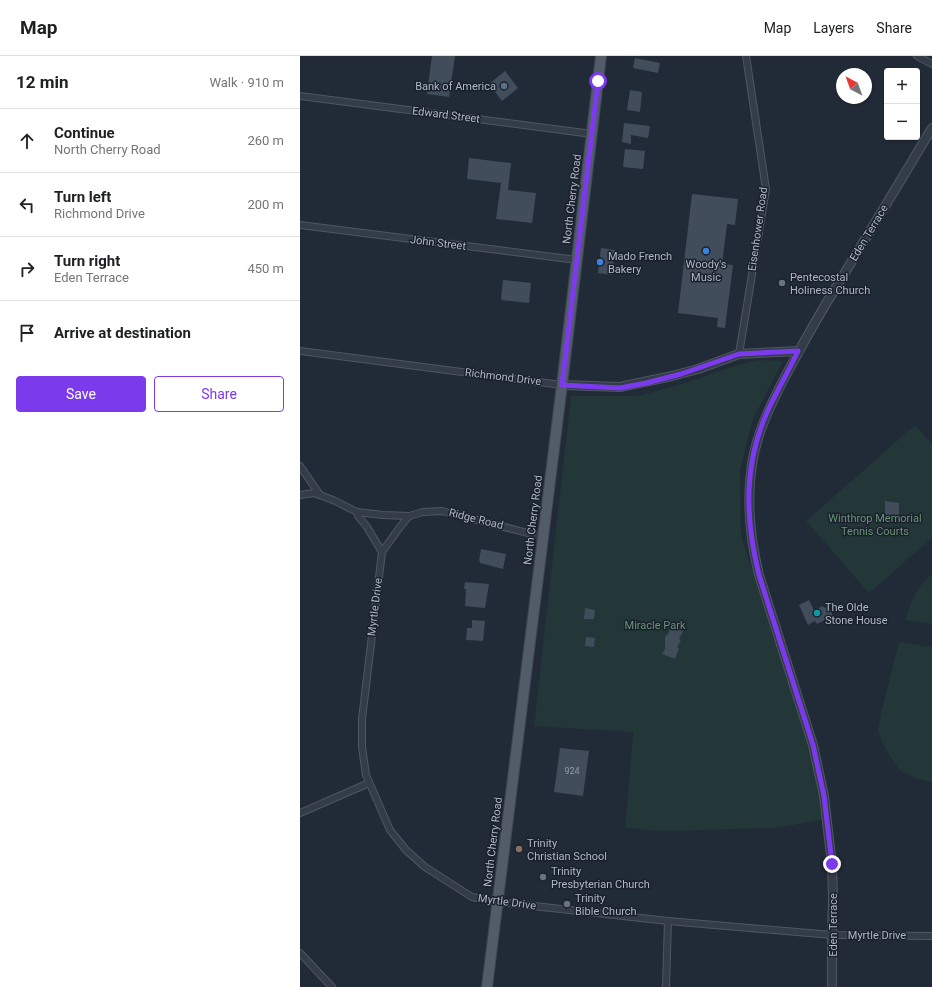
<!DOCTYPE html>
<meta charset="utf-8">
<style>
:root{--surface:#fff;--page:#f6f6f6;--text:#202124;--muted:#757577;--line:#e0e0e0;--accent:#7c3aed}
body{margin:0;font-family:Roboto,sans-serif;background:var(--page);color:var(--text)}
.controls{position:absolute;right:12px;top:12px;display:grid;overflow:hidden;border-radius:4px;box-shadow:0 1px 3px #0004}
.controls button{width:36px;height:36px;display:grid;place-items:center;padding:0;border:0;border-bottom:1px solid var(--line);background:var(--surface);color:var(--text);font:20px sans-serif}
.compass{position:absolute;left:536px;top:12px;width:36px;height:36px;border-radius:50%;background:var(--surface);box-shadow:0 1px 3px #0004;rotate:319deg}
.stop{position:absolute;width:12px;height:12px;margin:-9px;border:3px solid #7c3aed;border-radius:50%;background:#fff}
.stop.end{background:#7c3aed;border-color:#fff;box-shadow:0 1px 4px #0008}
.list{margin:0;padding:0;list-style:none}
h2{display:flex;justify-content:space-between;align-items:center;height:52px;margin:0;padding:0 16px;font-size:17px}
h2 small{font-size:13px;font-weight:400;color:var(--muted)}
.list li{display:grid;grid-template-columns:26px 1fr auto;gap:12px;align-items:center;box-sizing:border-box;height:64px;padding:0 16px;border-top:1px solid var(--line)}
.list b{display:block;font-size:15px;white-space:nowrap}
.list p{margin:0;font-size:13px;white-space:nowrap;color:var(--muted)}
.list em{font-size:13px;font-style:normal;color:var(--muted)}
.actions{display:flex;gap:8px;padding:12px 16px}
.actions a{flex:1;padding:9px 0;border:1px solid var(--accent);border-radius:4px;text-align:center;font-size:14px;color:var(--accent)}
.actions .main{background:var(--accent);color:#fff}
.icon{flex:none;width:22px;height:22px;fill:none;stroke:currentColor;stroke-width:2;stroke-linecap:round;stroke-linejoin:round}
.map{position:relative;flex:none;width:632px;height:931px;overflow:hidden}
header{display:flex;align-items:center;gap:24px;box-sizing:border-box;height:56px;padding:0 20px;background:var(--surface);border-bottom:1px solid var(--line)}
header strong{font-size:19px}
nav{display:flex;gap:22px;margin-inline-start:auto;font-size:14px}
main{display:flex}
aside{flex:1;background:var(--surface)}
.map>svg:first-child{display:block}
.green{fill:#233638}
.building{fill:#424d5c}
.lines{fill:none;stroke-linecap:round;stroke-linejoin:round}
.minor-casing{stroke:#4f5762;stroke-width:8}
.tertiary-casing{stroke:#4f5762;stroke-width:10}
.primary-casing{stroke:#3e4551;stroke-width:12}
.minor{stroke:#343c48;stroke-width:6}
.tertiary{stroke:#343c48;stroke-width:8}
.primary{stroke:#525b68;stroke-width:10}
.route{stroke:#7c3aed;stroke-width:5}
.service-dot{fill:#5c6f8a;stroke:#1a212c;stroke-width:1.5}
.shop-dot{fill:#3f7fe0;stroke:#1a212c;stroke-width:1.5}
.worship-dot{fill:#6b7280;stroke:#1a212c;stroke-width:1.5}
.culture-dot{fill:#0f9aa8;stroke:#1a212c;stroke-width:1.5}
.education-dot{fill:#8d6e63;stroke:#1a212c;stroke-width:1.5}
.labels{text-anchor:middle;dominant-baseline:central;stroke-width:3;stroke-linejoin:round;paint-order:stroke}
.number-label{font-size:9px;fill:#949caa}
.poi-label{font-size:11px;fill:#afb7c4;stroke:#1a212c;text-anchor:start}
.street-label{font-size:11px;fill:#afb7c4;stroke:#1a212c}
.park-label{font-size:11px;fill:#679472;stroke:#1a212c}
</style>
<header>
<strong>Map</strong>
<nav><a>Map</a><a>Layers</a><a>Share</a></nav>
</header>
<main>
<aside>
<h2>12 min<small>Walk · 910 m</small></h2>
<ul class="list">
<li><svg class="icon" aria-label="ahead" viewBox="0 0 24 24"><path d="M12 20V5M6 11l6-6 6 6"/></svg><div><b>Continue</b><p>North Cherry Road</p></div><em>260 m</em></li>
<li><svg class="icon" aria-label="left" viewBox="0 0 24 24"><path d="M17 20v-9H6M10 6l-5 5 5 5"/></svg><div><b>Turn left</b><p>Richmond Drive</p></div><em>200 m</em></li>
<li><svg class="icon" aria-label="right" viewBox="0 0 24 24"><path d="M7 20v-9h11M14 6l5 5-5 5"/></svg><div><b>Turn right</b><p>Eden Terrace</p></div><em>450 m</em></li>
<li><svg class="icon" aria-label="arrive" viewBox="0 0 24 24"><path d="M6 21V4h12l-3 4 3 4H6"/></svg><div><b>Arrive at destination</b></div></li>
</ul>
<div class="actions"><a class="main">Save</a><a>Share</a></div>
</aside>
<div class="map">
<svg width="632" height="931" viewBox="0 0 632 931">
<rect width="100%" height="100%" fill="#212a37"/>
<g class="green">
<path d="M458 304 483 305 453 363 440 415 441 479 477 592 508 673 527 763 476 772 360 775 325 772 333 676 234 670 271 340H338L385 327 428 312Z"/>
<path d="M615 369 632 388V482L569 537 506 465Z"/>
<path d="M632 518V568L605 564C611 544 617 531 632 518Z"/>
<path d="M599 586 632 591V726L614 722 601 715 594 707 582 686 578 674 581 657Z"/>
</g>
<g class="building">
<path d="M132 0H155L149 41 127 38Z"/>
<path d="M335 2 360 7 358 17 333 12Z"/>
<path d="M205 15 218 32 202 45 189 28Z"/>
<path d="M330 34 342 36 340 56 327 54Z"/>
<path d="M324 67 350 70 348 82 331 79V88L322 86Z"/>
<path d="M325 93 345 95 343 113 323 111Z"/>
<path d="M169 102 211 107 208 134 236 137 232 167 196 163 201 127 167 123Z"/>
<path d="M392 138 438 143 435 169 427 168 422 208 433 209 425 272 417 271 418 262 378 257Z"/>
<path d="M301 192 315 194 312 219 298 217Z"/>
<path d="M203 224 231 227 229 247 201 244Z"/>
<path d="M585 445 599 447V460L585 459Z"/>
<path d="M181 493 206 498 203 513 180 507V505H179Z"/>
<path d="M165 526 189 528 185 552 165 550 166 533H164Z"/>
<path d="M509 544 514 554 523 550 524 552 528 550 533 560 517 568 515 565 508 569 499 549Z"/>
<path d="M285 552 295 554 294 563H284Z"/>
<path d="M172 564 185 565 183 585 166 584 167 572H172Z"/>
<path d="M372 569 384 573 379 583 381 584 377 591 379 592 375 603 362 598 365 593V581L368 578Z"/>
<path d="M286 581 295 582 294 591 285 590Z"/>
<path d="M260 692 289 695 283 740 254 736Z"/>
</g>
<g class="lines">
<defs>
<g id="minor">
<path d="M617 0 632 8"/>
<path d="M0 40 292 78"/>
<path d="M0 169 277 204"/>
<path d="M0 295 262 329"/>
<path d="M439 298 466 133 446 0"/>
<path d="M0 410 20 439"/>
<path d="M0 439 14 437 33 444 57 456 58 460 67 471 82 496"/>
<path d="M57 456 83 459 109 460"/>
<path d="M243 481 142 455 123 456 109 460 100 471 82 496 62 663V691L66 719 90 774 106 794 125 811 172 841 198 846 368 865 532 879 632 880"/>
<path d="M0 757 69 727"/>
<path d="M0 897 32 931"/>
<path d="M366 931 368 865"/>
</g>
<g id="tertiary">
<path d="M262 329 320 331 372 320 398 313 439 298 499 295"/>
<path d="M532 931V879L533 843 532 809 524 740 513 689 459 519C450 482 446 446 452 408 457 376 471 348 485 321 501 291 517 262 535 233 567 180 600 126 632 72"/>
</g>
<path id="primary" d="M187 931 262 329 301 0"/>
</defs>
<use href="#minor" class="minor-casing"/>
<use href="#tertiary" class="tertiary-casing"/>
<use href="#primary" class="primary-casing"/>
<use href="#minor" class="minor"/>
<use href="#tertiary" class="tertiary"/>
<use href="#primary" class="primary"/>
</g>
<g class="lines">
<path class="route" d="M298 25 262 329 320 332 346 327 381 318 439 298 498 295C489 314 478 333 469 352 443 407 445 462 459 519L513 689 524 740 532 808"/>
</g>
<circle class="service-dot" cx="204" cy="30" r="4"/>
<g class="shop-dot">
<circle cx="406" cy="195" r="4"/>
<circle cx="300" cy="206" r="4"/>
</g>
<g class="worship-dot">
<circle cx="482" cy="227" r="4"/>
<circle cx="243" cy="821" r="4"/>
<circle cx="267" cy="848" r="4"/>
</g>
<circle class="culture-dot" cx="517" cy="557" r="4"/>
<circle class="education-dot" cx="219" cy="793" r="4"/>
<g class="labels">
<g class="number-label">
<text x="272" y="715">924</text>
</g>
<g class="poi-label">
<text x="196" y="30" text-anchor="end">Bank of America</text>
<text x="308" y="200">Mado French<tspan x="308" dy="13">Bakery</tspan></text>
<text x="406" y="208" text-anchor="middle">Woody's<tspan x="406" dy="13">Music</tspan></text>
<text x="490" y="221">Pentecostal<tspan x="490" dy="13">Holiness Church</tspan></text>
<text x="525" y="551">The Olde<tspan x="525" dy="13">Stone House</tspan></text>
<text x="227" y="787">Trinity<tspan x="227" dy="13">Christian School</tspan></text>
<text x="251" y="815">Trinity<tspan x="251" dy="13">Presbyterian Church</tspan></text>
<text x="275" y="842">Trinity<tspan x="275" dy="13">Bible Church</tspan></text>
</g>
<g class="street-label">
<text transform="translate(146 59) rotate(7)">Edward Street</text>
<text transform="translate(272 143) rotate(-83)">North Cherry Road</text>
<text transform="translate(458 173) rotate(-82)">Eisenhower Road</text>
<text transform="translate(569 177) rotate(-59)">Eden Terrace</text>
<text transform="translate(138 187) rotate(7)">John Street</text>
<text transform="translate(203 321) rotate(7)">Richmond Drive</text>
<text transform="translate(176 463) rotate(14)">Ridge Road</text>
<text transform="translate(233 464) rotate(-83)">North Cherry Road</text>
<text transform="translate(75 551) rotate(-83)">Myrtle Drive</text>
<text transform="translate(193 786) rotate(-83)">North Cherry Road</text>
<text transform="translate(207 846) rotate(8)">Myrtle Drive</text>
<text transform="translate(533 869) rotate(-90)">Eden Terrace</text>
<text x="577" y="879">Myrtle Drive</text>
</g>
<g class="park-label">
<text x="575" y="462">Winthrop Memorial<tspan x="575" dy="13">Tennis Courts</tspan></text>
<text x="355" y="569">Miracle Park</text>
</g>
</g>
</svg>
<div class="controls">
<button>+</button>
<button>−</button>
</div>
<svg class="compass" viewBox="-18 -18 36 36"><path d="M0-13l5 13h-10z" fill="#e53935"/><path d="M0 13l5-13h-10z" fill="#757577"/></svg>
<div class="stop" style="left:298px;top:25px"></div>
<div class="stop end" style="left:532px;top:808px"></div>
</div>
</main>
